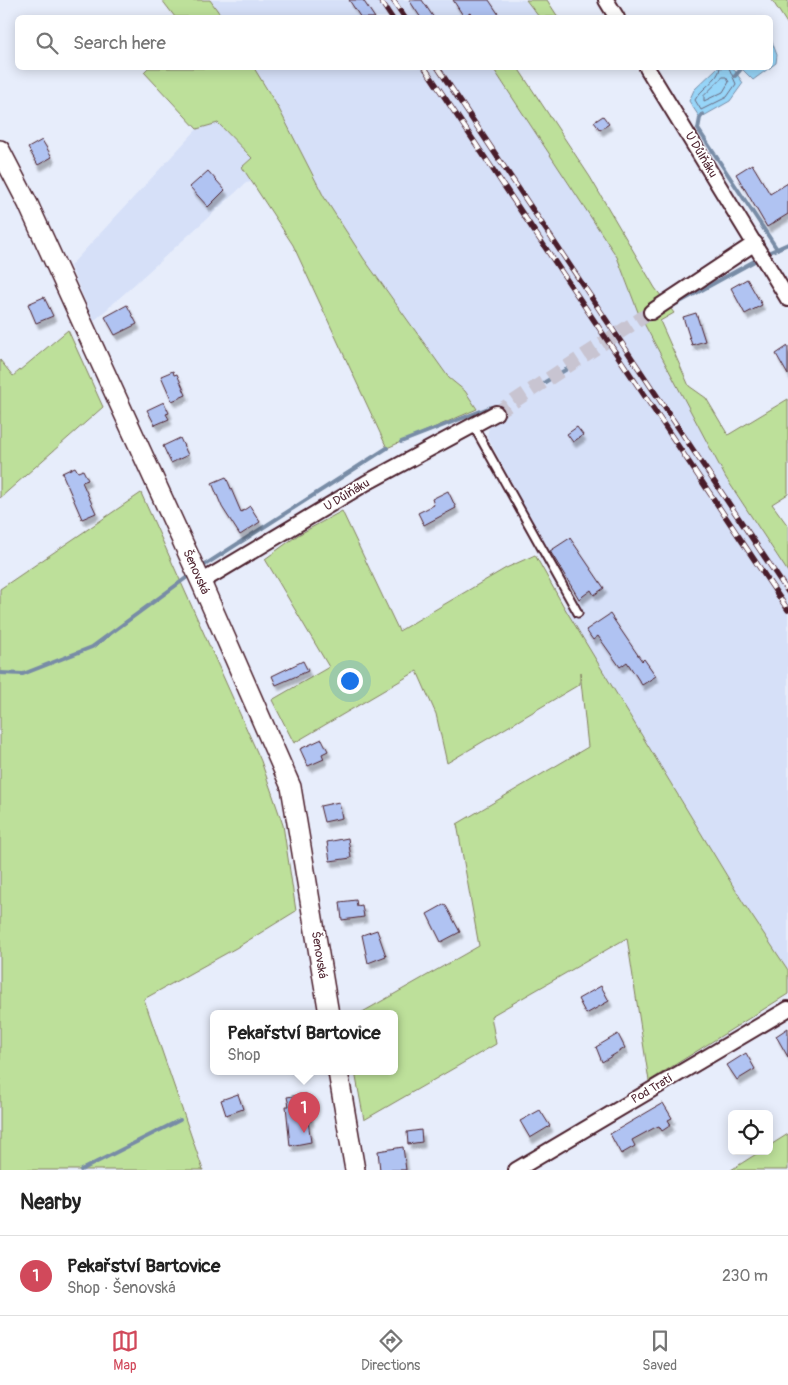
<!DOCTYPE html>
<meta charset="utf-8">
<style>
:root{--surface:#fff;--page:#f2f2f2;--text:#222;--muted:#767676;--line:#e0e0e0;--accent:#d1495b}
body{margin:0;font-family:Pangolin,sans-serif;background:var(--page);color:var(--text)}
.controls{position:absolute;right:15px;bottom:15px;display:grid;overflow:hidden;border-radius:8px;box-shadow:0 2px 12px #0003}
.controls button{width:45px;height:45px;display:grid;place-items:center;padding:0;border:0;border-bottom:1px solid var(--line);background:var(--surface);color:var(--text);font:25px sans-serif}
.you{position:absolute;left:349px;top:680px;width:18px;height:18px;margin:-12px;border:4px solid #fff;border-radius:50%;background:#1a73e8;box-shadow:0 0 0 8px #1a73e833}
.badge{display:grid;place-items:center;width:32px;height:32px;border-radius:50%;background:var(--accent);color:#fff;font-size:16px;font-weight:700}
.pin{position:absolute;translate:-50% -41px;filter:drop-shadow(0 1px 2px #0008)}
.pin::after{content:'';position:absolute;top:26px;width:18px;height:15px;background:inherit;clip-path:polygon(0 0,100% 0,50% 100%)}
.popup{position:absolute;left:210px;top:1010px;width:188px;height:65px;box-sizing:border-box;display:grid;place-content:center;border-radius:8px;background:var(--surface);filter:drop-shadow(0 1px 4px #0005);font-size:16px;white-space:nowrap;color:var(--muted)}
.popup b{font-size:19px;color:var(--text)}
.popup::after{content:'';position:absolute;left:50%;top:100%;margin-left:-10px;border:10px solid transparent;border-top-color:var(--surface)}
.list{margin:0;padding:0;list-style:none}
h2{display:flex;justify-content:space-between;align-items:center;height:65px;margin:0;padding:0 20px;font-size:21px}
h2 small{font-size:16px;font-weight:400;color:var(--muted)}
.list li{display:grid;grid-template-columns:32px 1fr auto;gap:15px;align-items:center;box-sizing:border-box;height:80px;padding:0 20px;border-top:1px solid var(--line)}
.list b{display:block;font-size:19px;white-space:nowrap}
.list p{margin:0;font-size:16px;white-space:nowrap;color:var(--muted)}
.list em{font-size:16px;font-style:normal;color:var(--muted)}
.icon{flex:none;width:28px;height:28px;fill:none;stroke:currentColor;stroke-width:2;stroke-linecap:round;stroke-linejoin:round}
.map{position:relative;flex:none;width:788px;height:1170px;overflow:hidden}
.search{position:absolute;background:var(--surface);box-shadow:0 2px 12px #0003;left:15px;right:15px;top:15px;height:55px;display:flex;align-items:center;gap:12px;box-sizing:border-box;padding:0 18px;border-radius:8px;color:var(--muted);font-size:19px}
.sheet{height:145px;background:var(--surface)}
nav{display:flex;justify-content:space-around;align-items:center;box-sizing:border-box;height:70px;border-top:1px solid var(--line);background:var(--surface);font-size:14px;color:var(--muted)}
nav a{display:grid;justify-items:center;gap:2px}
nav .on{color:var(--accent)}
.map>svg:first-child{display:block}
.built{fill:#d6e0f8}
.green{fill:#bde09a;stroke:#848062}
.water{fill:#97d5f8;stroke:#788ca6}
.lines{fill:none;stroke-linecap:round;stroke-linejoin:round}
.shore{stroke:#69687d;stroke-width:1}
.stream{stroke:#788ca6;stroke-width:4}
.building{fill:#b0c3f2;stroke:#4a1f2b;filter:url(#shadow)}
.street-tunnel{stroke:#c8c4d1;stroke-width:14;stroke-dasharray:14 7;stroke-linecap:butt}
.lane-casing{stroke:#4a1f2b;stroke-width:11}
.street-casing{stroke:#4a1f2b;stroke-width:18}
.secondary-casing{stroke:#4a1f2b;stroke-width:22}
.lane{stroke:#fff;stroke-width:7}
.street{stroke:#fff;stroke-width:14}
.secondary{stroke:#fff;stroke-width:19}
.rail-casing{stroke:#4a1f2b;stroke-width:5.5}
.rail{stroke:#fff;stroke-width:4;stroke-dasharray:11;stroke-linecap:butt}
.labels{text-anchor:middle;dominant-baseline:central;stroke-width:4;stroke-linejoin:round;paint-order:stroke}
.street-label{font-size:12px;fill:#4a1f2b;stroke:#fff}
</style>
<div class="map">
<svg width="788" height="1170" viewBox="0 0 788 1170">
<defs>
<filter id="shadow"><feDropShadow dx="3" dy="5.5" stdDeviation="1" flood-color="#0004"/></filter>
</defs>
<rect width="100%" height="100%" fill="#e7edfb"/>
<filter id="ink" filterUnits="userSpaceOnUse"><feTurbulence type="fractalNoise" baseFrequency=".02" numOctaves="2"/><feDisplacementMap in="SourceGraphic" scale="10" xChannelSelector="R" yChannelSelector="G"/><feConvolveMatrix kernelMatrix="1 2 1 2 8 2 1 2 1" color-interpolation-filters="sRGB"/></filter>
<g filter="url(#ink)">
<g class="built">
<path d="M210 0H525L539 17H222Z"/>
<path d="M254 68H493L617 257 638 312 726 478 788 572V970L744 904 564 607 578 598 548 552 487 436 489 427 465 391 449 378 364 259 324 197 279 109Z"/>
<path d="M218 123 252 158 242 167 252 182 246 183 94 321 70 266 197 129Z"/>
</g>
<g class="green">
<path d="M162 0H210L222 17H175Z"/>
<path d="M526 0H547L558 17H539Z"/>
<path d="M772 0H788V25Z"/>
<path d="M148 68H254L279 109 324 197 364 259 449 378 465 391 477 409 387 448 293 245 242 167 252 158 218 123 197 129 144 72Z"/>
<path d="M493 68H518L590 177 655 288 674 313 660 321 689 386 706 398 728 435 788 399V494L772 504 788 526V572L726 478 638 312 617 257Z"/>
<path d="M68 330 103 407 0 498V360L13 376Z"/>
<path d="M141 493 261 761 283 825 296 911 236 948 144 999 203 1170H0V589Z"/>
<path d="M342 511 399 631 506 568 535 555 564 607 744 904 788 970V994L649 1081 627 938 491 1016 496 1044 364 1120 355 1072H394V1014H359L479 946 457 824 588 747 580 672V684L447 763 436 714 417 671 294 743 272 700 329 667 265 559 298 535Z"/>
<path d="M788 1134V1170H731L761 1151H769V1146Z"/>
</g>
<g class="water">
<path d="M771 39 777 55 776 63 753 80 741 68H770Z"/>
<path d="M717 68H733L743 83 730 101 700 118 689 101 694 90Z"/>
</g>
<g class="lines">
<g class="shore">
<path d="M720 68C719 80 700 89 695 100L701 110 727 97 736 84 729 68"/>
<path d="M723 77H726L729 82 723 92 704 101V96Z"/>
</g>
<g class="stream">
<path d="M735 76 742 68"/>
<path d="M703 114 700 118 698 129 777 249"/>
<path d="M770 252 788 244"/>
<path d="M669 308 760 258"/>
<path d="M643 323 652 317"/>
<path d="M625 333 627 332"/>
<path d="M545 382 567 369"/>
<path d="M401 442 491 407"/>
<path d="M200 568 387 448"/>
<path d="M0 673 23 674 92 647 186 578"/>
<path d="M81 1170 180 1120"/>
</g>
</g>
<g class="building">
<path d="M349 0H363L375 18H361Z"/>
<path d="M409 0H422L434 18H421Z"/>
<path d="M453 0H489L501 18H473L470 13 464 17Z"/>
<path d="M603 116 609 124 600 130 594 122Z"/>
<path d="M42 140 52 157 38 165 28 148Z"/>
<path d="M752 164 770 194 788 183V214L767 227 736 174Z"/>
<path d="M208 171 225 190 208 207 190 187Z"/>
<path d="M747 279 762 305 745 314 731 288Z"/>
<path d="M44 297 53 316 36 323 28 304Z"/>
<path d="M127 305 137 324 115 335 105 317Z"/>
<path d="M696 313 705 341 692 345 683 317Z"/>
<path d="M788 346V375L776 354Z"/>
<path d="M173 371 174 375 177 374 186 395 172 401 161 376Z"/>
<path d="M164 402 169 413 166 414 169 419 155 425 147 410Z"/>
<path d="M577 427 583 435 573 442 567 434Z"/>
<path d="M180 438 188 455 171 463 163 446Z"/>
<path d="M75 467 78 472 83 470 88 480 82 482 96 513 82 519 62 473Z"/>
<path d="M226 477 241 512 250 506 260 522 240 535 222 507 212 483Z"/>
<path d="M448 491 456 508 424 525 418 513 434 505 432 499Z"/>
<path d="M570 538 604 588 594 595 591 590 579 599 550 551Z"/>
<path d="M610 614 642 661 644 659 656 676 642 685 627 662 620 667 598 636 593 640 586 630Z"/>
<path d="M303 661 308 671 276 685 272 676Z"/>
<path d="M322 739 328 751 322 754 324 759 308 766 300 749Z"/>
<path d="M339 802 342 818 324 822 320 806Z"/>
<path d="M348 838 351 858 330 861 327 842Z"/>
<path d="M356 900 357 906 362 905 364 917 342 920 340 902Z"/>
<path d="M445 904 460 932 441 942 427 914Z"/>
<path d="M377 930 386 956 368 963 362 935Z"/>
<path d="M601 986 609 1001 586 1014 578 999Z"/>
<path d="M788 1028V1057L776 1036Z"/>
<path d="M618 1034 625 1048 602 1062 596 1047Z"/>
<path d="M746 1053 755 1069 737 1080 727 1065Z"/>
<path d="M238 1094 243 1109 226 1115 221 1100Z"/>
<path d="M306 1094 311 1121H308L311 1142 290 1146 286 1106H289L287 1097Z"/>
<path d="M663 1103 672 1118 668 1120 671 1125 662 1131 659 1126 654 1128 632 1140 635 1146 621 1154 610 1134Z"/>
<path d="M540 1110 550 1126 530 1138 520 1121Z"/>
<path d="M421 1130 422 1142 408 1144 407 1132Z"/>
<path d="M403 1147 406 1170H380L378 1151Z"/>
</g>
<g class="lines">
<path class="street-tunnel" d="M496 413 651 312"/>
<defs>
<path id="lane" d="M473 425 578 613"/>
<g id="street">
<path d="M606 0 617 18"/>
<path d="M647 68 788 299"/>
<path d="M651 312 755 243"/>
<path d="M201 582 366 483 496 413"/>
<path d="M516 1170 788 1009"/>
</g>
<g id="secondary">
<path d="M0 150 28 204 201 582 291 787 329 1014"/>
<path d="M338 1072 355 1170"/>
</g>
</defs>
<use href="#lane" class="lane-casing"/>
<use href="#street" class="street-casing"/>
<use href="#secondary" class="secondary-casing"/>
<use href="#lane" class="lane"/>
<use href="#street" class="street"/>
<use href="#secondary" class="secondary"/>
<defs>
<g id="rail">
<path d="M380 0 392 18"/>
<path d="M393 0 405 18"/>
<path d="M425 68 788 610"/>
<path d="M438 68 788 592"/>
</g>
</defs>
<use href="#rail" class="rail-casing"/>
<use href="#rail" class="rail"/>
</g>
</g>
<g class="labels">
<g class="street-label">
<text transform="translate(701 155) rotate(59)">U Důlňáku</text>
<text transform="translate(347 495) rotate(-31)">U Důlňáku</text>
<text transform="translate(196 572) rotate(66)">Šenovská</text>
<text transform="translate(319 955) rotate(81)">Šenovská</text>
<text transform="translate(652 1089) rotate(-31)">Pod Tratí</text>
</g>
</g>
</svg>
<div class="controls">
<button><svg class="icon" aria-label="locate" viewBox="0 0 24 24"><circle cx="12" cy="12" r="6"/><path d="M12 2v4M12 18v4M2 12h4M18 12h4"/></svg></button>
</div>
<div class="you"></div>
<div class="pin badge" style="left:304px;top:1133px">1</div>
<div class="popup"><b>Pekařství Bartovice</b>Shop</div>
<div class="search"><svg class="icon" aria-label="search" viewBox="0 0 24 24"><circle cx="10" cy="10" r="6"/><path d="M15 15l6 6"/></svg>Search here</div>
</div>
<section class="sheet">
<h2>Nearby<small></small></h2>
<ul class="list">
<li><span class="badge">1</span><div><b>Pekařství Bartovice</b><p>Shop · Šenovská</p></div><em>230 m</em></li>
</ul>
</section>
<nav>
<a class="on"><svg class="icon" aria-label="map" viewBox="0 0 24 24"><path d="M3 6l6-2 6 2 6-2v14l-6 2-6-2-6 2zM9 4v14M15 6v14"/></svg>Map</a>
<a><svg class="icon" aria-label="directions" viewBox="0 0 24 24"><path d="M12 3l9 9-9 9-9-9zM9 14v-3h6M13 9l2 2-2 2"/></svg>Directions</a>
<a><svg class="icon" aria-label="saved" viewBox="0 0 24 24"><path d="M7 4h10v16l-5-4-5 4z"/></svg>Saved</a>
</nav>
